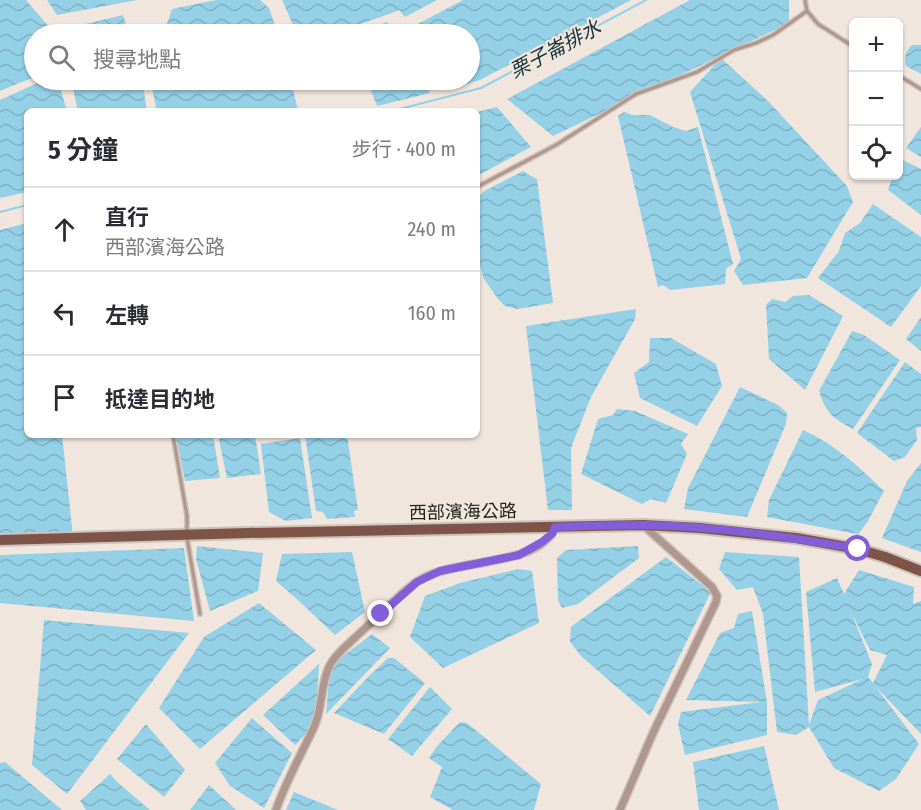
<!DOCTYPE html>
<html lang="zh-TW">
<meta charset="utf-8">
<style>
:root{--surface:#fff;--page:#f2f2f3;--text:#2b2b33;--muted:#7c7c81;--line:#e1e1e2}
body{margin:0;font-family:"Fira Sans Condensed","Noto Sans TC",sans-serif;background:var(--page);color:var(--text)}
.controls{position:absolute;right:18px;top:18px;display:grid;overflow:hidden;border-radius:9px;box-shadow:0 2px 4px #0004}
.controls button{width:54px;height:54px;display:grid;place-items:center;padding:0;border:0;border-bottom:2px solid var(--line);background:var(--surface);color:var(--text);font:30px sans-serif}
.stop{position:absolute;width:18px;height:18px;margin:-14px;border:4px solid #835ed8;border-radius:50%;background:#fff}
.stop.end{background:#835ed8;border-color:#fff;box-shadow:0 2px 6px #0008}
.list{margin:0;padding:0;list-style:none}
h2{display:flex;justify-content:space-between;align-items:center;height:78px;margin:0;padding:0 24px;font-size:26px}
h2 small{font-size:20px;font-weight:400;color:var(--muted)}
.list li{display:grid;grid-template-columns:39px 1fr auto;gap:18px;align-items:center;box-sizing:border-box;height:84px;padding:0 24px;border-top:2px solid var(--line)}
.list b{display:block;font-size:22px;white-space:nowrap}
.list p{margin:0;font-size:20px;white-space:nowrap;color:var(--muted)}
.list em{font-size:20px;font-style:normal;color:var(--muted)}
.icon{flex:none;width:33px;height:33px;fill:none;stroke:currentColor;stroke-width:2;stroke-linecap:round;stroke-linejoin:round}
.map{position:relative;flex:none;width:921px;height:810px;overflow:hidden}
.search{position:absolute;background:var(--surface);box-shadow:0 2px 4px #0004;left:24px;top:24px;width:456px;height:66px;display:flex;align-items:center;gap:15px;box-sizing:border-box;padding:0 21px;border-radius:33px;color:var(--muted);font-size:22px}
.panel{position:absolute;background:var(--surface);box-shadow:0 2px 4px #0004;left:24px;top:108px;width:456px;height:330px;border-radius:9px}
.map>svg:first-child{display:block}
.water{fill:url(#water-waves);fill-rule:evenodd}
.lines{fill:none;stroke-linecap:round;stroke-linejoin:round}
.stream{stroke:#94d0e6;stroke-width:2}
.service-casing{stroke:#ccc3bb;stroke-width:6}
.minor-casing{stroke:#ccc3bb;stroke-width:10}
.primary-casing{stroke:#ccc3bb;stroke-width:14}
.service{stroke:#af978f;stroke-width:3}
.minor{stroke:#af978f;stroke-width:7}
.primary{stroke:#7d5447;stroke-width:10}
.route{stroke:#835ed8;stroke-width:8}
.labels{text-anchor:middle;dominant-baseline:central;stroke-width:4.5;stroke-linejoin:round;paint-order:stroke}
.street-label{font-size:18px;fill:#26221e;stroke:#f1e6dd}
.water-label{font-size:20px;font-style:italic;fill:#15323c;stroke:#f1e6dd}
</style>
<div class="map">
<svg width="921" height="810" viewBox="0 0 921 810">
<defs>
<pattern id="water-waves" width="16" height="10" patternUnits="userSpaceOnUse" patternTransform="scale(1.5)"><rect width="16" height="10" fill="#94d0e6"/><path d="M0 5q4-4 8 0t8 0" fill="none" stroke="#7fb2c5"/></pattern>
</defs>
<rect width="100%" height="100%" fill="#f1e6dd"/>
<g class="water">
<path d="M0 0H26L50 28 52 34H34V77L0 91Z"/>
<path d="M47 0H137L57 15Z"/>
<path d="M216 0H260L269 8 278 34H143L141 28 166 27 172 9Z"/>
<path d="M282 0H437L405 17 399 10 389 14 332 34H297Z"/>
<path d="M463 0H631L480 80 449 89 443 80H470V34H416L412 27Z"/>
<path d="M690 0H789V23L553 136 507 99Z"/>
<path d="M123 15 129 34H61L60 30Z"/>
<path d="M387 22 395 34H361Z"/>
<path d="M912 45H921V74L906 66C904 59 905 51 912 45Z"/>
<path d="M721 58 768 101 847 186 853 202 807 278 743 285 734 271 741 259 690 92Z"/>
<path d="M44 80H58L67 111H27V192L0 198V100Z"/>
<path d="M71 80H142L147 110 145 111H78Z"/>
<path d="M160 80H291L298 111H157L152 88Z"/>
<path d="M367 80H422L430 93 377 106Z"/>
<path d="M497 107 531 147 477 176V112Z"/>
<path d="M624 112 632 115H650L673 127 686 131 698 127 733 264 726 269 725 284 670 290 663 285 658 287 618 116Z"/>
<path d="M921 127V157L906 148Z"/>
<path d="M899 158 921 169V215L888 190 893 176H898Z"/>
<path d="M523 171 531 176 537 179 553 303 517 309 505 306 498 299 484 279 477 257V198L484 191Z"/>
<path d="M873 204 921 237V286L891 327 818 278 839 251 845 233 860 223Z"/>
<path d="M27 223V435H62L73 536 0 534V230Z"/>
<path d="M809 295 843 316 805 390 769 359 766 305 772 299 785 302 793 296Z"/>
<path d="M636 309 635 319 591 397 571 448 572 510H548L526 326Z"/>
<path d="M921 317V351L906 339Z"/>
<path d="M852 331 864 335 900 360 853 429C832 418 826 413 819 391Z"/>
<path d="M650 338H671L716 364 722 386 697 426 640 398 634 373 649 362Z"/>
<path d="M905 362 921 374V427L916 428 917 440 905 457 894 461 857 433Z"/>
<path d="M740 387 778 405 787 413 786 424 747 517 684 509 688 488Z"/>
<path d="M617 409 635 411 688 434 681 444 687 454 666 503 651 499 642 504 581 474 598 419 613 415Z"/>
<path d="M803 430C835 444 859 467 884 491L868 521 855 539 857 534 767 517 769 500Z"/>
<path d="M176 435H213L220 478 185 481Z"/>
<path d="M218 435H255L261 474 227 478Z"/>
<path d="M305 435H347L358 510 354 511 355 517 327 519 323 512 316 511Z"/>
<path d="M300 438 312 518 286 521 269 512 261 444Z"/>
<path d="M921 463V552L882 538 907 481Z"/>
<path d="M197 546 263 553 258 591 210 611 196 559Z"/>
<path d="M638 546 639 558 578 604 562 608 558 600 557 558 566 550Z"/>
<path d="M184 548 194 621 0 603V555Z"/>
<path d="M352 552 365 612 335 635 300 602 276 581 282 554Z"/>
<path d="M725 552 799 557 809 725 818 700 863 679 815 692 806 592 837 578 844 594 859 570 914 587 913 604 921 601V734L875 686 919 744 896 779 879 791 834 768 809 727 796 735 777 732 763 614 753 587 737 590 719 569ZM851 612 870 650 887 655 873 683 868 677 872 664Z"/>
<path d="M666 557 711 592 650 716 581 656 570 642 571 627Z"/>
<path d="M518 569 532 571 539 623 443 668 410 637 425 596 460 583Z"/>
<path d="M259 603 316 650 200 749 159 708 204 637Z"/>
<path d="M752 611 767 702V735L685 755 678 724 681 712 761 702 686 700 720 633 734 628 738 614Z"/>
<path d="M44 620 189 633 67 794 32 765Z"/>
<path d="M372 634 390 648 326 714 330 666Z"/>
<path d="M388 658H394L425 683 384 734 334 713 369 676Z"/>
<path d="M319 664 316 724 295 745 263 715Z"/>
<path d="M430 687 452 709 412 756 388 739Z"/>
<path d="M252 718 292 753 264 808 230 786 215 763Z"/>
<path d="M460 722 467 723 541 784 534 810H453L430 797 442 767 429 758 437 746Z"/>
<path d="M146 724 185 770 164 797 117 759Z"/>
<path d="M764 746 779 810H699L693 762Z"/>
<path d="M5 762 62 810H0V763Z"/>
<path d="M110 774 116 781 150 810H86L80 801Z"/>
<path d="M209 785 236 810H190Z"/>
<path d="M294 792 338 810H286Z"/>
</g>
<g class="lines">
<g class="stream">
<path d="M392 111 481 88 646 0"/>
<path d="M0 212 27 205"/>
</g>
<defs>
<g id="service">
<path d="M805 0 807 11 818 24 854 47"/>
<path d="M898 75 921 89"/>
<path d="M477 187 556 145 636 94 697 72 734 50 756 43 773 35 807 11"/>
<path d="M173 435 187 516V531"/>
<path d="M187 538 200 614"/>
</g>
<g id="minor">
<path d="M276 810C286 781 301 755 314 727 323 708 320 684 330 665 337 652 351 642 361 632 379 616 396 597 415 583 451 556 537 570 555 527"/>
<path d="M620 810 653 733 716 602 717 596 712 587 643 525"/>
</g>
<path id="primary" d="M0 540 248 533 643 525 700 528 796 538 858 549 885 557 921 571"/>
</defs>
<use href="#service" class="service-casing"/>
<use href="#minor" class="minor-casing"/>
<use href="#primary" class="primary-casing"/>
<use href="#service" class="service"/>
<use href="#minor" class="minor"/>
<use href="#primary" class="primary"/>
</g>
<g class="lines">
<path class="route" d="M381 614 417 582 440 571 519 555 542 542 552 534 555 527C584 526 613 525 642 525 714 526 787 537 858 549"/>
</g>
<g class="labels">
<g class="street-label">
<text transform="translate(463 512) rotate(-1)">西部濱海公路</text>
</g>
<g class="water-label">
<text transform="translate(555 49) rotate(-28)">栗子崙排水</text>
</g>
</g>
</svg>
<div class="controls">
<button>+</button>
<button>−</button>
<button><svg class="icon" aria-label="locate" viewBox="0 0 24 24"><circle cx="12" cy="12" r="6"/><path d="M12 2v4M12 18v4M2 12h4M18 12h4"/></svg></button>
</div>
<div class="stop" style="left:858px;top:549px"></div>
<div class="stop end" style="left:381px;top:614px"></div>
<div class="search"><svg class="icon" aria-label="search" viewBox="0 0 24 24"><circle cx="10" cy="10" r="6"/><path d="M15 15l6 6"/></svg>搜尋地點</div>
<section class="panel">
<h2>5 分鐘<small>步行 · 400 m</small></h2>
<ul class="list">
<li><svg class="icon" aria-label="ahead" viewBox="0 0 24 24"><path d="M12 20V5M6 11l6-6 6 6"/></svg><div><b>直行</b><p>西部濱海公路</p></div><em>240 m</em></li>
<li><svg class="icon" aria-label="left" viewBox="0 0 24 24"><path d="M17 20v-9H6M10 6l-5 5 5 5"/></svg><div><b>左轉</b></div><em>160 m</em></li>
<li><svg class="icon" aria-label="arrive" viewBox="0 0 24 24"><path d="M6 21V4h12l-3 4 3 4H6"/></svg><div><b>抵達目的地</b></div></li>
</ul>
</section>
</div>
